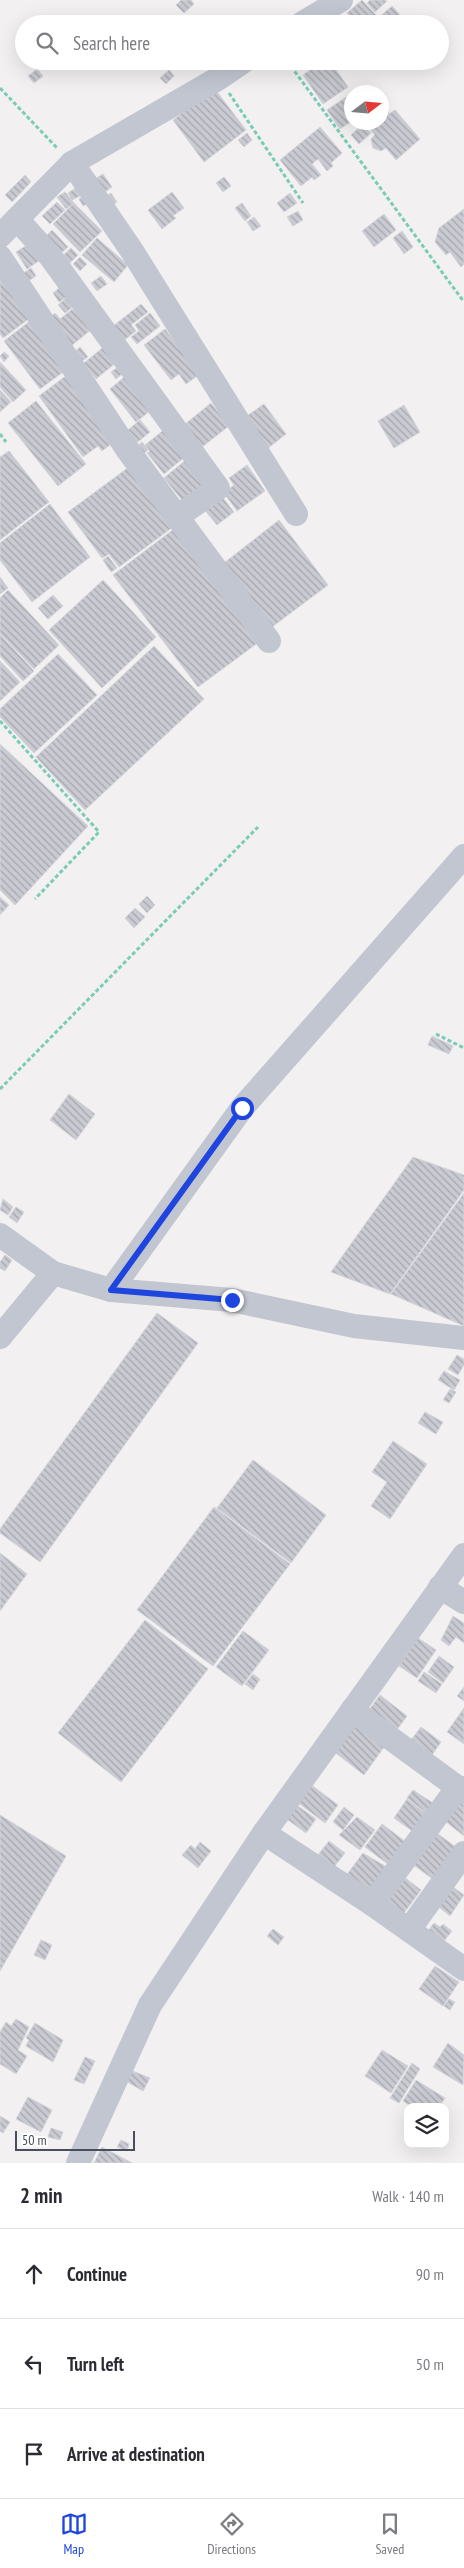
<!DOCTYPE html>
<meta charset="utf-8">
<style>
:root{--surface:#fff;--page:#f7f7f7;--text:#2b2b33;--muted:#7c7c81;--line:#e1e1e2;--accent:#1e45de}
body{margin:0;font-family:"PT Sans Narrow",sans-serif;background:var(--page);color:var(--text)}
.controls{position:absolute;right:15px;bottom:15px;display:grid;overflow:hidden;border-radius:10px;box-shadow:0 5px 20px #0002}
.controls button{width:45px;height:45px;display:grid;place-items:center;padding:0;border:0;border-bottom:1px solid var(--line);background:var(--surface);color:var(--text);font:25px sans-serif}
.compass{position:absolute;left:344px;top:85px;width:45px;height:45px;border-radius:50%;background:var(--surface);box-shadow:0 5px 20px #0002;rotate:74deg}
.scale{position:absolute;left:15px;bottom:12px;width:120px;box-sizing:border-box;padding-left:5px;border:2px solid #484e5d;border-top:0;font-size:14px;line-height:18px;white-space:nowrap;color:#484e5d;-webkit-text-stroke:4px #fff;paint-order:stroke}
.stop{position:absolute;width:15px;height:15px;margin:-11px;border:4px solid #1e45de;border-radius:50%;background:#fff}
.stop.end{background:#1e45de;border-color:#fff;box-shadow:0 1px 5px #0008}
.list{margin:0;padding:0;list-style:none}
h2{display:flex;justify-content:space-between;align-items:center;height:65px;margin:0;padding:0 20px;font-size:21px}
h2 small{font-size:16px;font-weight:400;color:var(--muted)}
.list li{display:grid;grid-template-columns:32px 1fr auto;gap:15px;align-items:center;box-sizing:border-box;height:90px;padding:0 20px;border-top:1px solid var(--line)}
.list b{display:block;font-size:19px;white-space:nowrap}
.list em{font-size:16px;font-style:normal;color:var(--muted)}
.icon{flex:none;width:28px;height:28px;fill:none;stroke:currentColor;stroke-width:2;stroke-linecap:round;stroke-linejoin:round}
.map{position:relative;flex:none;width:464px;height:2163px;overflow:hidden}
.search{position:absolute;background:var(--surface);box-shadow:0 5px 20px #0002;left:15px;right:15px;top:15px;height:55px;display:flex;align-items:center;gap:12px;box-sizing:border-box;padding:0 18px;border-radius:28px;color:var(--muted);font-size:19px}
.sheet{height:335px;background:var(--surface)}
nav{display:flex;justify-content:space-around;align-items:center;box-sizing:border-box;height:70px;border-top:1px solid var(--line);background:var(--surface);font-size:14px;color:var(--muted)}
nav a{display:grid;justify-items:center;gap:2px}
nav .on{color:var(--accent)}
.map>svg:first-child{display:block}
.building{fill:url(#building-back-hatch);stroke:#d4d5db}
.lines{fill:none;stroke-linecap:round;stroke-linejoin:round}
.path{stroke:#79ccb6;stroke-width:3;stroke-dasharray:4 2.5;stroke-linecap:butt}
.minor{stroke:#c1c6d1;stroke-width:24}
.route{stroke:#1e45de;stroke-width:6}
</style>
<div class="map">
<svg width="464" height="2163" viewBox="0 0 464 2163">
<defs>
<pattern id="building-back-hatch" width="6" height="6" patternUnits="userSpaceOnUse" patternTransform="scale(1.25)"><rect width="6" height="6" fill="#cacbd2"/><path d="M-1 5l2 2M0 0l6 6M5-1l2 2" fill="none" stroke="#a6a7ae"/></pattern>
</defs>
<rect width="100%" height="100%" fill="#f2f0f0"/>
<g class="building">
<path d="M181 0H191L194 4 184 13 176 5Z"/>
<path d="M362 0 376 15 366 24H356L347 13Z"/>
<path d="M370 0H385L387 1 375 12 367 3Z"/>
<path d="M392 6 408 24H379L376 20Z"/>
<path d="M192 19 197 24H186Z"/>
<path d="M186 61H195L190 66Z"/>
<path d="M322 61H330L348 87 323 104 303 75Z"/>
<path d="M37 69 43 76 34 83 28 76Z"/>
<path d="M169 70 174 76 166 84 160 78Z"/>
<path d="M215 89 246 130 204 162 173 120Z"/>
<path d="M351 94 352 121 340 129 327 110Z"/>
<path d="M388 105 389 114 395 110 420 139 396 160 386 148 381 151 373 148 371 139 375 135 368 127 367 122H382V106Z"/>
<path d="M363 124 371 133 359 144 351 135Z"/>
<path d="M320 127 342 153 331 163 333 166 327 171 318 159 312 164 321 175 314 180 312 177 301 186 280 160Z"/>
<path d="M247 133 252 140 244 147 238 140Z"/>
<path d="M103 174 112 187 102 194 93 180Z"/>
<path d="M25 175 31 182 12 202 5 195Z"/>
<path d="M224 177 231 186 223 192 216 183Z"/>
<path d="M76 188 80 196 72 200 68 193Z"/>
<path d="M65 192 74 203 66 209 57 197Z"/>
<path d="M172 192 184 208 173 216 176 218 162 229 148 210Z"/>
<path d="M111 193 117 202 111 206 105 197Z"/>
<path d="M290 193 297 203 284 212 277 203Z"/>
<path d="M85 195 89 203 83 206 79 199Z"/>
<path d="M57 202 65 210 50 224 42 216Z"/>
<path d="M74 203 102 231 80 252 53 224Z"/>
<path d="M242 203 251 216 245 221 235 208Z"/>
<path d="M464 209V264L461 267 450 252 446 255 435 242 439 228Z"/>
<path d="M298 211 303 220 293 226 287 217Z"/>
<path d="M384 214 396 230 374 247 362 231Z"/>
<path d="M254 217 261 226 253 231 247 222Z"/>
<path d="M52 230 68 247 57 257 42 240Z"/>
<path d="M402 231 413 247 404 254 393 238Z"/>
<path d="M97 238 128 265 114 282 82 255Z"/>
<path d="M32 242 43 258 27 269 16 252Z"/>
<path d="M71 248 78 255 65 268 58 260Z"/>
<path d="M80 257 87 264 80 271 73 264Z"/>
<path d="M31 268 36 276 24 284 19 276Z"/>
<path d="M0 274 34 315 3 338 0 334Z"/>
<path d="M101 276 107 284 97 291 91 283Z"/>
<path d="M63 285 70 295 59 302 53 293Z"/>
<path d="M71 294 78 303 65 313 58 305Z"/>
<path d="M141 304 148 312 131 325 136 331 123 341 112 327Z"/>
<path d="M75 307 92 329 71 346 50 318 55 313 60 319Z"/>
<path d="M150 313 160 326 137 344 131 337 139 331 135 325Z"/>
<path d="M34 318 70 367 40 389 4 341Z"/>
<path d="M165 329 200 374 186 384 179 374 171 380 144 345Z"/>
<path d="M106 345 118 361 96 379 84 363Z"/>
<path d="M80 347 88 357 79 363 72 354Z"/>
<path d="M4 352 9 356 4 362 0 356Z"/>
<path d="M0 362 26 390 13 402 0 387Z"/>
<path d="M122 364 127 370 116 379 111 372Z"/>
<path d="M128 374 155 407 136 422 110 389Z"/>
<path d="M67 375 115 441 102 451 98 446 83 457 39 396Z"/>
<path d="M0 390 11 402 0 412Z"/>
<path d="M36 401 86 464 58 486 8 423Z"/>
<path d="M211 403 229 426 202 447 184 425Z"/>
<path d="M264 404 286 434 267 449 244 418Z"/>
<path d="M404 405 420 432 394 448 378 421Z"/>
<path d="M140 420 150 432 133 446 123 434Z"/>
<path d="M165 429 187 455 164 474 147 453 150 451 145 445Z"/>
<path d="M142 442 148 450 138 458 132 450Z"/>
<path d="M9 451 49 502 0 540V457Z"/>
<path d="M187 459 208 485 185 504 164 478Z"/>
<path d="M133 464 177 524 119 567 109 554 102 558 68 512Z"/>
<path d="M247 465 265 491 237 511 224 493 234 485 229 478Z"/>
<path d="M220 494 234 512 217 525 203 508Z"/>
<path d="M50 504 90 557 32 602 0 560V543Z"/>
<path d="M279 520 328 585 272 627 224 563Z"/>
<path d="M178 526 263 639 198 687 113 575Z"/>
<path d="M108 556 117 568 111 572 103 560Z"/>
<path d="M0 577 8 588 0 594Z"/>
<path d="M103 580 156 637 102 688 49 630Z"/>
<path d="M8 590 59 645 34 669 0 633V598Z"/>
<path d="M53 595 63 606 48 619 38 608Z"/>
<path d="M0 634 34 671 23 681 0 656Z"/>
<path d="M154 646 204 699 85 810 36 757Z"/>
<path d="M58 654 97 695 34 753 0 717V709Z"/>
<path d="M0 661 20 682 0 701Z"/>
<path d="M0 744 88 826 15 905 0 890Z"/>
<path d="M147 896 155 905 147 913 139 904Z"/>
<path d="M0 897 9 905 0 915Z"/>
<path d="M135 908 145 917 134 928 125 918Z"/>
<path d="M432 1036 453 1046 449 1054 428 1045Z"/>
<path d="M69 1094 95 1114 76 1140 50 1120Z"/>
<path d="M413 1157 464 1175V1190L390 1294 331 1272Z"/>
<path d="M464 1193V1326L391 1294Z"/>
<path d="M3 1199 13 1207 8 1215 0 1210Z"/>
<path d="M16 1207 24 1212 17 1223 9 1217Z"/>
<path d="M5 1255 12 1260 5 1271 0 1268V1262Z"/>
<path d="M157 1313 198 1343 40 1562 0 1533V1529Z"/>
<path d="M457 1355 464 1359V1365L458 1375 448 1369Z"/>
<path d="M444 1371 460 1380 454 1390 438 1380Z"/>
<path d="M450 1389 456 1392 449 1403 443 1400Z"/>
<path d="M425 1412 443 1422 436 1434 418 1423Z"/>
<path d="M393 1441 427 1464 390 1519 371 1506 387 1482 372 1472Z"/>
<path d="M253 1460 326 1515 291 1563 217 1508Z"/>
<path d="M214 1507 290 1564 213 1666 137 1610Z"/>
<path d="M0 1553 27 1574 0 1611Z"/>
<path d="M453 1616 464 1623V1643L456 1637 449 1646 441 1640Z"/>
<path d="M145 1620 208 1669 121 1782 58 1733Z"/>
<path d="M243 1631 269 1650 242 1686 216 1667Z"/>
<path d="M418 1638 436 1650 417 1678 399 1666Z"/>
<path d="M439 1656 454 1667 443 1683 428 1672Z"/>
<path d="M424 1672 442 1684 436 1693 418 1681Z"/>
<path d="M253 1674 260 1679 253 1690 245 1684Z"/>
<path d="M464 1687V1701L457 1696Z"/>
<path d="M380 1695 407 1716 393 1735 366 1714Z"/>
<path d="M464 1708V1744L447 1732Z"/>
<path d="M352 1723 384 1747 364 1775 332 1750Z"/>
<path d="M421 1727 441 1742 432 1755 411 1740Z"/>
<path d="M306 1781 338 1805 325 1823 293 1799Z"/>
<path d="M413 1790 436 1805 429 1815 407 1798Z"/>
<path d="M455 1798 464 1805V1836L441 1818Z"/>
<path d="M407 1799 428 1815 415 1833 394 1818Z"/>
<path d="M291 1801 316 1819 306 1833 281 1815Z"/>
<path d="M344 1807 354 1815 343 1830 333 1822Z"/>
<path d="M0 1815 66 1856 0 1971Z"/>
<path d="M357 1817 375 1830 360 1850 339 1835Z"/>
<path d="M382 1824 406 1842 389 1865 365 1847Z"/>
<path d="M434 1831 457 1848 434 1880 411 1863Z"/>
<path d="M329 1841 345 1853 334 1867 318 1855Z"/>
<path d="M200 1842 211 1851 198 1868 182 1855 191 1845 195 1849Z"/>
<path d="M363 1853 385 1866 373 1897 345 1877Z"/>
<path d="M400 1874 421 1890 401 1917 380 1901Z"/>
<path d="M449 1884 464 1895 450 1916 434 1903Z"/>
<path d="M434 1923 440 1927 443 1924 452 1931 440 1946 428 1931Z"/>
<path d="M273 1929 284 1937 278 1945 267 1936Z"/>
<path d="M41 1940 52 1945 45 1960 34 1955Z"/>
<path d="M435 1966 459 1982 443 2006 419 1989Z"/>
<path d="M449 1999 455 2002 450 2010 444 2006Z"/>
<path d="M16 2019 29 2027 18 2050 27 2056 16 2074 0 2064V2032L6 2022 11 2026Z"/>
<path d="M35 2023 63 2040 53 2062 26 2046 29 2040 26 2038Z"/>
<path d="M448 2043 464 2055 463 2085 433 2067Z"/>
<path d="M382 2050 408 2066 391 2093 365 2076Z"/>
<path d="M85 2057 95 2061 84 2084 74 2080Z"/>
<path d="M412 2063 420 2069 399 2103 390 2098Z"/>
<path d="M130 2070 150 2078 143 2091 124 2080Z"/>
<path d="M416 2080 445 2098 439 2107H412L403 2101Z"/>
<path d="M28 2097 52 2110 41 2132 16 2119Z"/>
<path d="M0 2116 10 2122 3 2133 0 2131Z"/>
<path d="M51 2128 63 2132 60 2140 48 2137Z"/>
<path d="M121 2140 129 2144 127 2151 117 2147Z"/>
<path d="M102 2147 132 2163H94Z"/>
</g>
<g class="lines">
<g class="path">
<path d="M287 61 464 302"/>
<path d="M0 88 58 149"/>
<path d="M229 93 303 203"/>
<path d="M0 434 6 442"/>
<path d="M0 721 99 832 35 899"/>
<path d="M436 1034 464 1048"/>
<path d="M0 1089 258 827"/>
</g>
<g class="minor">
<path d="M301 24 341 0"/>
<path d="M72 163 132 251 296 514"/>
<path d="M17 219 50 256 218 488 177 517"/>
<path d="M0 236 72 163 219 78 244 61"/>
<path d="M0 257 127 449 269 641"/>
<path d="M0 1235 53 1273 111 1290 232 1300 354 1326 464 1338"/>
<path d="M111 1290 242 1108 464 856"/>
<path d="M0 1337 53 1273"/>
<path d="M440 1587 464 1602"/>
<path d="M352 1710 464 1792"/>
<path d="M264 1833 372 1904 464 1969"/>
<path d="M372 1904 458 1787"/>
<path d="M409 1930 464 1853"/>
<path d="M78 2163 150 2005 264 1833 464 1555"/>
</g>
</g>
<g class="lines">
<path class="route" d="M232 1300 111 1290 242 1108"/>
</g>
</svg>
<div class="controls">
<button><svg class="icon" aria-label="layers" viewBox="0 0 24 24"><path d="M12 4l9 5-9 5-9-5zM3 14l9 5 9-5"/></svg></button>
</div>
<svg class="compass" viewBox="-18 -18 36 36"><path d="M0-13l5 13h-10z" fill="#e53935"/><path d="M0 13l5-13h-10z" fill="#7c7c81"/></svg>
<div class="scale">50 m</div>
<div class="stop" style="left:242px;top:1108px"></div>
<div class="stop end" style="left:232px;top:1300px"></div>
<div class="search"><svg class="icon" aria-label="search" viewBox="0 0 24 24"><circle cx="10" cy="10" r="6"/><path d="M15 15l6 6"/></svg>Search here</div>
</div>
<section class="sheet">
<h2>2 min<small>Walk · 140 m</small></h2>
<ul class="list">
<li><svg class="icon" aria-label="ahead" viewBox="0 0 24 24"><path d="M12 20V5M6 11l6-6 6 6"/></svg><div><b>Continue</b></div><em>90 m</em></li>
<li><svg class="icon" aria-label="left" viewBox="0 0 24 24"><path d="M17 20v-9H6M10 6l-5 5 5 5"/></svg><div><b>Turn left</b></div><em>50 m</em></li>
<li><svg class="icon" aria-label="arrive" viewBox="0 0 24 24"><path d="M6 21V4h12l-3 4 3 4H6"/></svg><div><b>Arrive at destination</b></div></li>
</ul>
</section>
<nav>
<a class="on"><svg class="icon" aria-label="map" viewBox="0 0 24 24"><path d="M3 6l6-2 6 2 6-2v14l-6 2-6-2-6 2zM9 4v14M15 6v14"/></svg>Map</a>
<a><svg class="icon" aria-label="directions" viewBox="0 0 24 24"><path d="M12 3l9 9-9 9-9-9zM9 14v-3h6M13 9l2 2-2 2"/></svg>Directions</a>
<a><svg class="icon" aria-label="saved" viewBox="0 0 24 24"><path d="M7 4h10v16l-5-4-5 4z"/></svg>Saved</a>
</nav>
